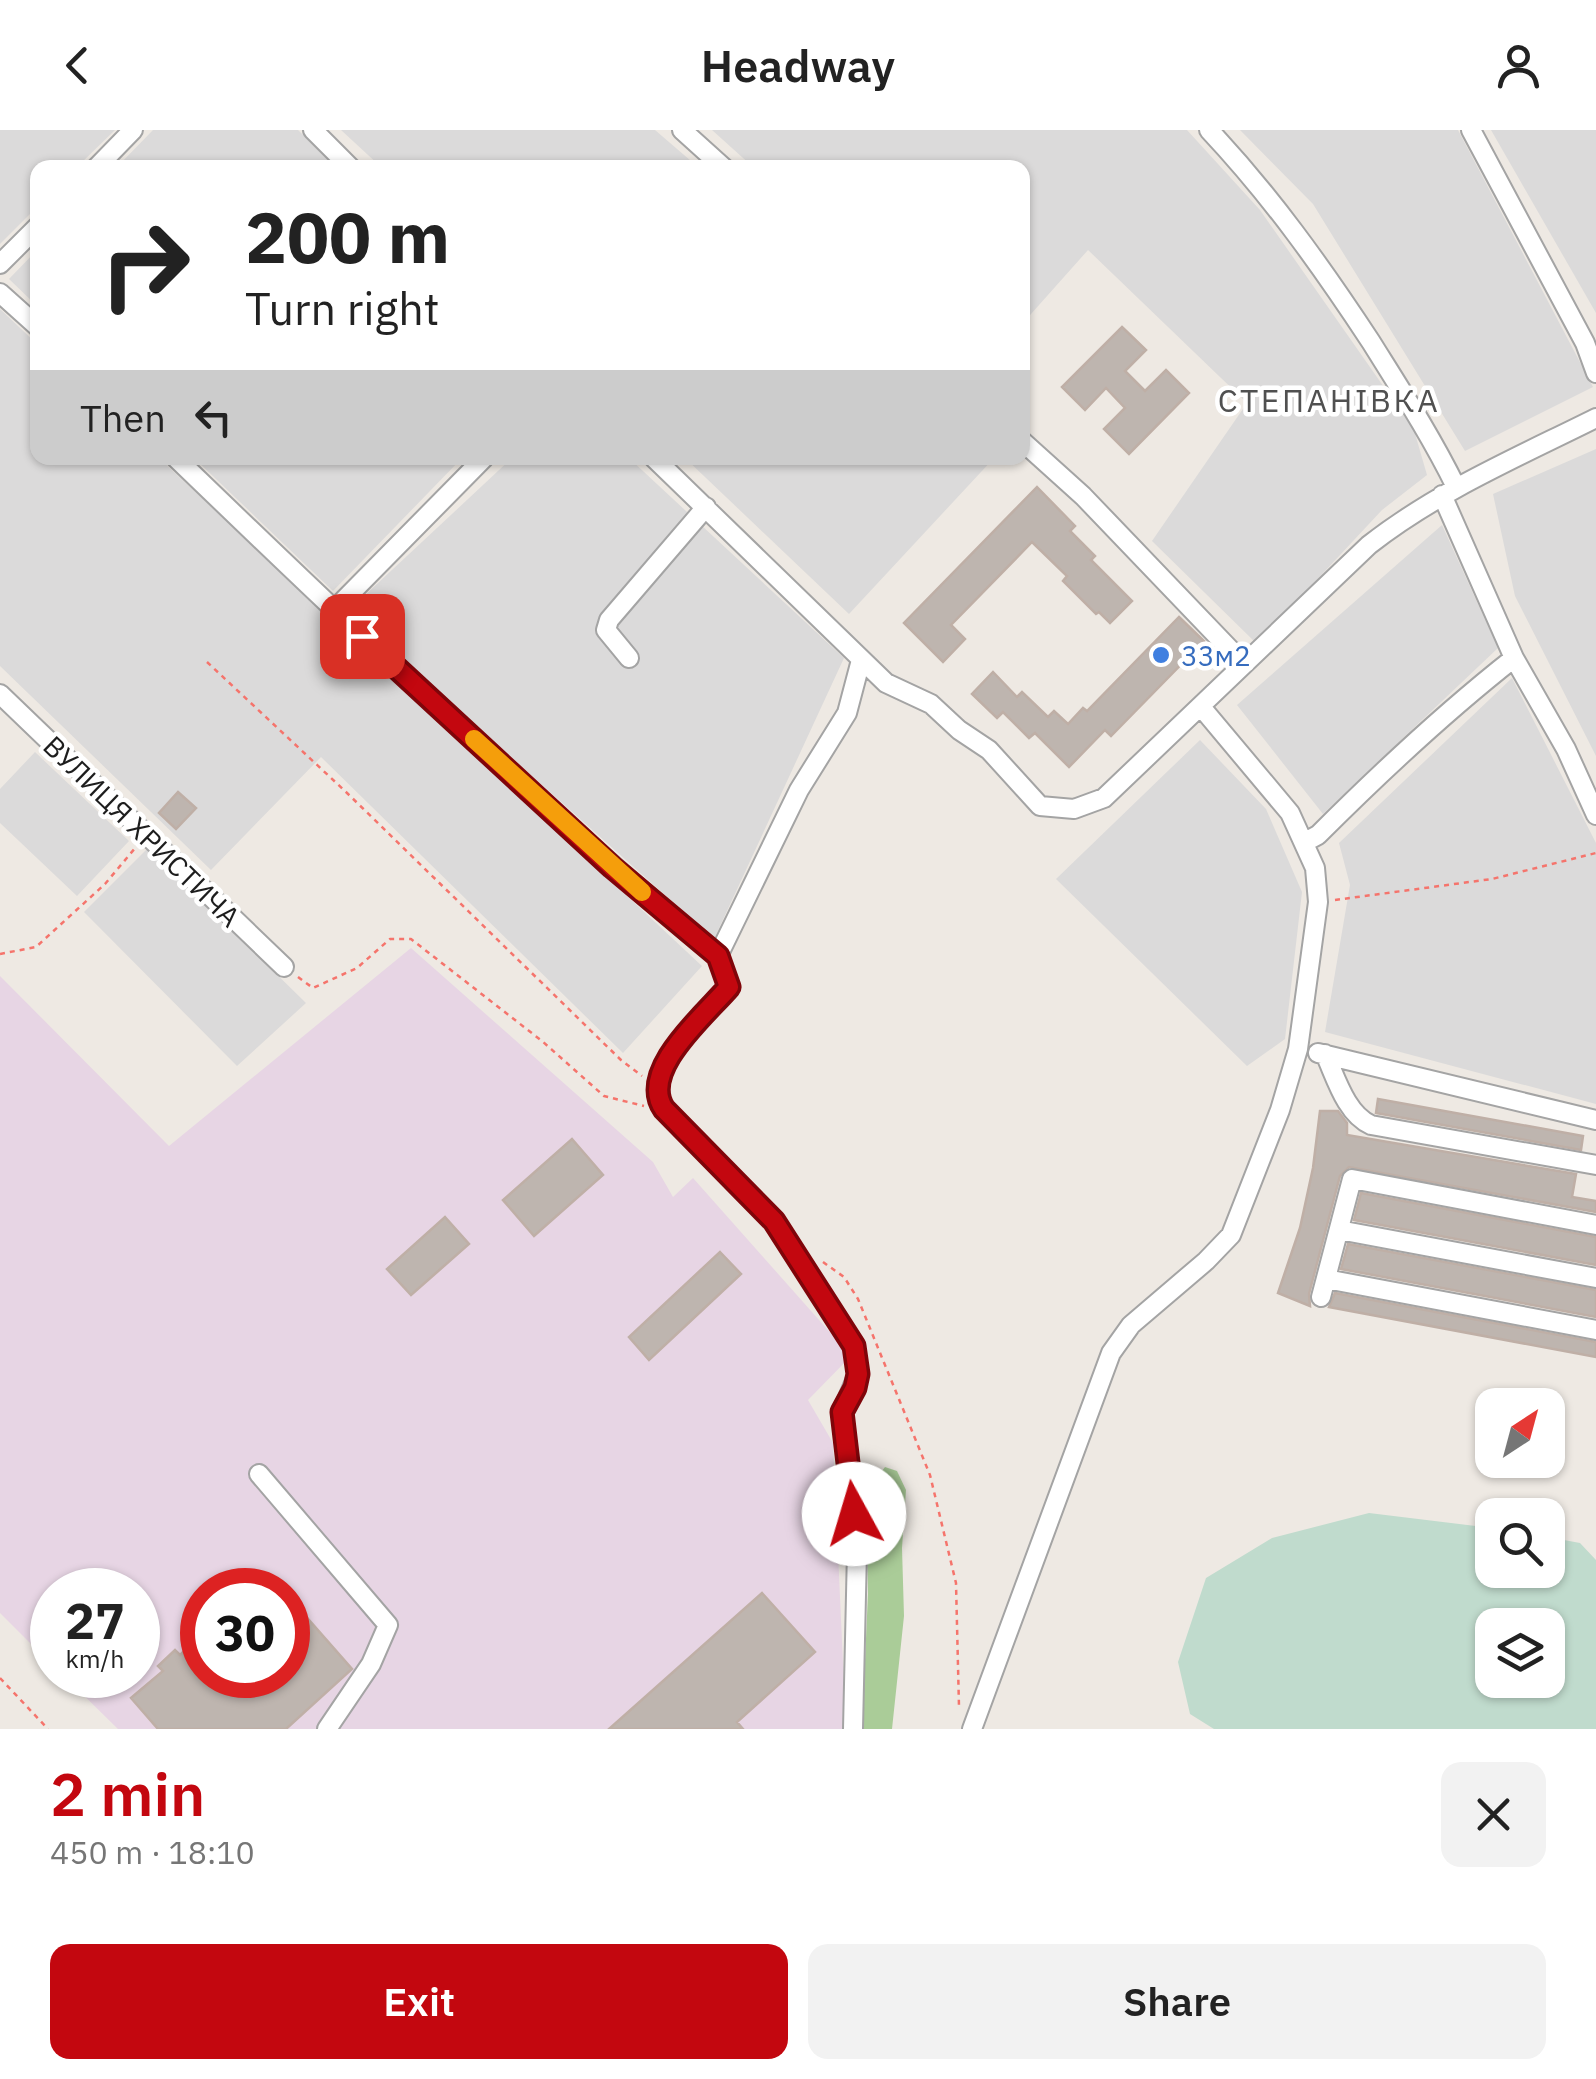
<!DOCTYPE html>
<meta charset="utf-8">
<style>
:root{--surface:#fff;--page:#f2f2f2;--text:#222;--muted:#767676;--accent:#c3070f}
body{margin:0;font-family:"IBM Plex Sans",sans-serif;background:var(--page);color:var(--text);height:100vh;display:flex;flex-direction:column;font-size:38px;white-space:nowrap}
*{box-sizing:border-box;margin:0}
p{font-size:32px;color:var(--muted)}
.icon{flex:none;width:55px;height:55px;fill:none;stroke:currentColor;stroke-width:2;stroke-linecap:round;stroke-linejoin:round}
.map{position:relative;height:1599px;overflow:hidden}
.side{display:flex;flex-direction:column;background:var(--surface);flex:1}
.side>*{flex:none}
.top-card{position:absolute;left:30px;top:30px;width:1000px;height:305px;border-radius:20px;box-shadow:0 2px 8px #0004;background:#fff;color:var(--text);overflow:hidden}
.needle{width:65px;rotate:36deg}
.fabs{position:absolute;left:1475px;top:1258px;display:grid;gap:20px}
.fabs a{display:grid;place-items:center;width:90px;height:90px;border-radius:20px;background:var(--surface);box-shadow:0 2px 8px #0004;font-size:50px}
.speed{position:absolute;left:30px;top:1438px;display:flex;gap:20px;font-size:50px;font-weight:700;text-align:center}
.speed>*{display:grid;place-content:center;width:130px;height:130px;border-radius:50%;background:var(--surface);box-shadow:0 2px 8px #0004;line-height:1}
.speed small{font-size:25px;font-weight:400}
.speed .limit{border:15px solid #d22;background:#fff;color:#111}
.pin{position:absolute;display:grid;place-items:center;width:85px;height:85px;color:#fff;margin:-42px;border-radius:20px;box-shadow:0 5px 15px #0006}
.me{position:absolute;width:110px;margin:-55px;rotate:354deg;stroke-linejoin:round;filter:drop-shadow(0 0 8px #0008)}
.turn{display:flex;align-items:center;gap:35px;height:210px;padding:0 50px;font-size:45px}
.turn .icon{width:130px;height:130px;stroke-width:2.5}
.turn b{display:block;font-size:70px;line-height:85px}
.then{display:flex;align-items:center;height:95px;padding:0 50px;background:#0003;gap:20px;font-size:38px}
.round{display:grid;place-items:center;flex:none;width:105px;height:105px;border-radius:20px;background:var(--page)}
.overview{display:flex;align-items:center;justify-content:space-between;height:170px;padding:0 50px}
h1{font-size:60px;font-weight:600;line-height:75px;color:var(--accent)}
.cta{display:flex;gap:20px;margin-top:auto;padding:20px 50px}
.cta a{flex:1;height:115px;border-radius:20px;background:var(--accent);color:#fff;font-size:40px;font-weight:600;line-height:115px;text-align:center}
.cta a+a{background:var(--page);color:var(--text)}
header{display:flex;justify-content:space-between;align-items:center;height:130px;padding:0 50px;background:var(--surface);font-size:45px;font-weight:600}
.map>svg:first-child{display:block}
.residential{fill:#dbdada}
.industrial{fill:#e7d5e4;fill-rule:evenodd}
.forest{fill:#aacc98}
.wetland{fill:#c0dbcd;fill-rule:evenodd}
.building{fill:#beb5af;stroke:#bfafa6;stroke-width:2.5}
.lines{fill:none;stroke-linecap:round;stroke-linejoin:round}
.minor-casing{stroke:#a4a4a4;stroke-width:22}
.path{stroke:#f5746c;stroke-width:2.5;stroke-dasharray:5 5;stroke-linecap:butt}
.minor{stroke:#fff;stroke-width:18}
.route-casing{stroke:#7f050a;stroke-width:25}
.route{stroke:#c3070f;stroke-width:18}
.slow{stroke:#f59e0b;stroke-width:18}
.shop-dot{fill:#3f7fe0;stroke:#fff;stroke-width:4}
.labels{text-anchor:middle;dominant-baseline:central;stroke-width:9;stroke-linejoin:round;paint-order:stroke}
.shop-label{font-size:28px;fill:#366cbe;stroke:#fff;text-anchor:start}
.street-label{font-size:28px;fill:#1d1d1d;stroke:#fff}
.quarter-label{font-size:32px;letter-spacing:2.5px;fill:#505050;stroke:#fff}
</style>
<header><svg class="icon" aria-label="back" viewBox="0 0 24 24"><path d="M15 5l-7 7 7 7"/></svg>Headway<svg class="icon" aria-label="person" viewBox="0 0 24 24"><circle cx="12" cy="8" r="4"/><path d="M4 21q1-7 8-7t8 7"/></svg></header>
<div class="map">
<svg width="1596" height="1599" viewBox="0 0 1596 1599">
<rect width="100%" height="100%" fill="#eee9e3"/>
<path class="residential" d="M0,0H115L77,37L38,38L37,77L0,114Z
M153,0H298L336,37H117Z
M341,0H655L698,37H381Z
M712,0H1187L1260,80L1414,300L1427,345L1382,380L1257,514L1152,411L1247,273L1088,120L1023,193L1022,38L753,37Z
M1240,0H1458L1593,257L1465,321L1313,74Z
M1491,0H1596V183Z
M37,120V176L9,149Z
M0,179L37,214L38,328H159L702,836L623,923L321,627L211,740L0,536Z
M1596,319V626L1515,466L1493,364Z
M194,328H462L333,461Z
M512,328H629L844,528L714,809L348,481Z
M685,328H994L849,484Z
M1442,395L1498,518L1323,684L1237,575Z
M1512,548L1596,713V974L1325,902L1350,755L1339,713Z
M1200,610L1266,679L1302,762L1285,909L1247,936L1056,749Z
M35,622L129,711L77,766L0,693V659Z
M148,718L306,873L237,936L84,782Z"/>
<path class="industrial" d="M411,818L653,1032L673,1067L693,1048L851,1226L808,1270L833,1313L846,1599H118L63,1545H138V1460H52V1535L0,1483V846L169,1016ZM202,1460H288V1545H202Z"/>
<path class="forest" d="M885,1337L897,1341L906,1360L902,1418L904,1486L892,1599H862L868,1463L866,1362Z"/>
<path class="wetland" d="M1369,1383L1492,1398V1440H1548V1407L1580,1413L1596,1430V1599H1214L1190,1584L1178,1532L1206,1448L1272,1408ZM1492,1495H1548V1550H1492Z"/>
<path class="building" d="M1122,197L1146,220L1125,241L1145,261L1166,240L1189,263L1129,324L1104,299L1125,278L1106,258L1085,280L1062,257Z
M1037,357L1075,396L1070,401L1095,426L1091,430L1132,471L1110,493L1099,482L1096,484L1063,451L1067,446L1032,412L951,495L965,509L943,532L904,493Z
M1179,487L1204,511L1111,606L1105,600L1069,637L1035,603L1029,608L1003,582L997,588L972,564L993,542L1017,567L1022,562L1048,587L1054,581L1068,594L1083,578L1087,581Z
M178,662L196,678L176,699L159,683Z
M1378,969L1583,1006L1581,1020L1376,983Z
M1320,981H1338L1347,993V1005L1576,1044L1572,1067L1596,1071V1082L1349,1037L1340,1046L1309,1164L1310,1176L1278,1163L1300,1098L1313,1038Z
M572,1009L603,1045L534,1106L503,1070Z
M1361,1063L1596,1107V1135L1354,1090Z
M445,1087L469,1114L411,1165L387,1139Z
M1348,1114L1596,1160V1187L1341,1139Z
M720,1122L741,1144L649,1230L629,1207Z
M1335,1163L1596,1212V1227L1329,1177Z
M762,1463L815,1522L737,1592L743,1599H609Z
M288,1466L352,1539L286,1599H158L131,1568L163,1541L158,1536L175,1520L180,1525L202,1504V1545H288Z"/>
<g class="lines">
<g class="minor-casing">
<path id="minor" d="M313,0L351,38
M682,0L724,38
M1209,0C1271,66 1321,136 1371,212C1401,260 1431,306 1456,357
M1471,0L1585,213L1596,243
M96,38L133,0
M0,134L38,96
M0,163L38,197
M1022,311L1083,366L1244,534
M176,328C352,498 530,667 718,826
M654,328L886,553L931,574L959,600L989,620L1040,676L1074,679L1104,668L1369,415C1438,361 1518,327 1596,288
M1442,365L1514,528L1566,619L1596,685
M334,480L484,328
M629,528L606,500L609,490L706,377
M0,564L284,837
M1305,712L1318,705C1381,642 1444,583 1514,528
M1318,923L1596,990
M1325,924C1336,948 1346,984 1371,995L1596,1035
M1339,1100L1596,1148
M1326,1149L1596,1200
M1321,1167L1352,1049L1596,1095
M259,1344L388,1495L371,1534L327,1599
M853,1599L857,1420L842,1282L858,1244L854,1216L775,1091L664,979C637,942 705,885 729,857L718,826L799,660L847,583L861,530
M972,1599L1111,1223L1131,1195L1206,1131L1231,1105L1280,980L1298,919L1318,772L1315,738L1290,683L1202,578"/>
</g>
<path class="path" d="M207,532L346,662L621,930L642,946
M1335,770L1492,749L1596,723
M0,824L36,817L105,754L136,717
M298,847L313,858L357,838L390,809H411L542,911L604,966L644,976
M823,1132L844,1147L858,1169L930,1345L956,1453L959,1577
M0,1548L48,1599"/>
<use href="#minor" class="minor"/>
</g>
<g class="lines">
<g class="route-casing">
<path id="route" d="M362,506L612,737L718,826L729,857C705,885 638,941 664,979L774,1091L854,1216L858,1244L855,1258L842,1282L854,1384"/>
</g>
<use href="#route" class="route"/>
<path class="slow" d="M474,609L642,762"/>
</g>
<circle class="shop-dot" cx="1161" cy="525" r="10"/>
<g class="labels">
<g class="shop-label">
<text x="1181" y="525">33м2</text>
</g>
<g class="street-label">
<text transform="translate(142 701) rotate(44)">ВУЛИЦЯ ХРИСТИЧА</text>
</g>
<g class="quarter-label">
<text x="1329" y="270">СТЕПАНІВКА</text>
</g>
</g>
</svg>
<div class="fabs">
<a><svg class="needle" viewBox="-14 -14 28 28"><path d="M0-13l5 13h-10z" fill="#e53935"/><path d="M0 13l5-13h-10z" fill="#767676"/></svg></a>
<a><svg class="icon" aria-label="search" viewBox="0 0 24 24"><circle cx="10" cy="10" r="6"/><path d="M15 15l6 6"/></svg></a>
<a><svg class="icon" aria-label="layers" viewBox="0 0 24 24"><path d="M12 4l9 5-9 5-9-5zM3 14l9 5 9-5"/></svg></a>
</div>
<div class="speed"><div>27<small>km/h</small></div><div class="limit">30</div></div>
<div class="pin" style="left:362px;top:506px;background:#d93025"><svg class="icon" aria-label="arrive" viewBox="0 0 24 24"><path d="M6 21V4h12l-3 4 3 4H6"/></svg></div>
<svg class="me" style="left:854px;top:1384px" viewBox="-20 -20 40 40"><circle r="19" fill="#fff"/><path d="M0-13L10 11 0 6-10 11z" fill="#c3070f"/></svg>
<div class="top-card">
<div class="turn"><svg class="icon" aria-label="right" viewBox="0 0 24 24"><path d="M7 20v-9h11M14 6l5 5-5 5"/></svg><div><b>200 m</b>Turn right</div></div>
<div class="then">Then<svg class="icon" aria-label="left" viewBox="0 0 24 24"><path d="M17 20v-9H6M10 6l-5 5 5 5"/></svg></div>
</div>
</div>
<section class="side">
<div class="overview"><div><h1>2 min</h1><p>450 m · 18:10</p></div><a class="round"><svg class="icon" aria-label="close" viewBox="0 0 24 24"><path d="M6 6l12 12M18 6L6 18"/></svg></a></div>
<div class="cta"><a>Exit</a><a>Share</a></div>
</section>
